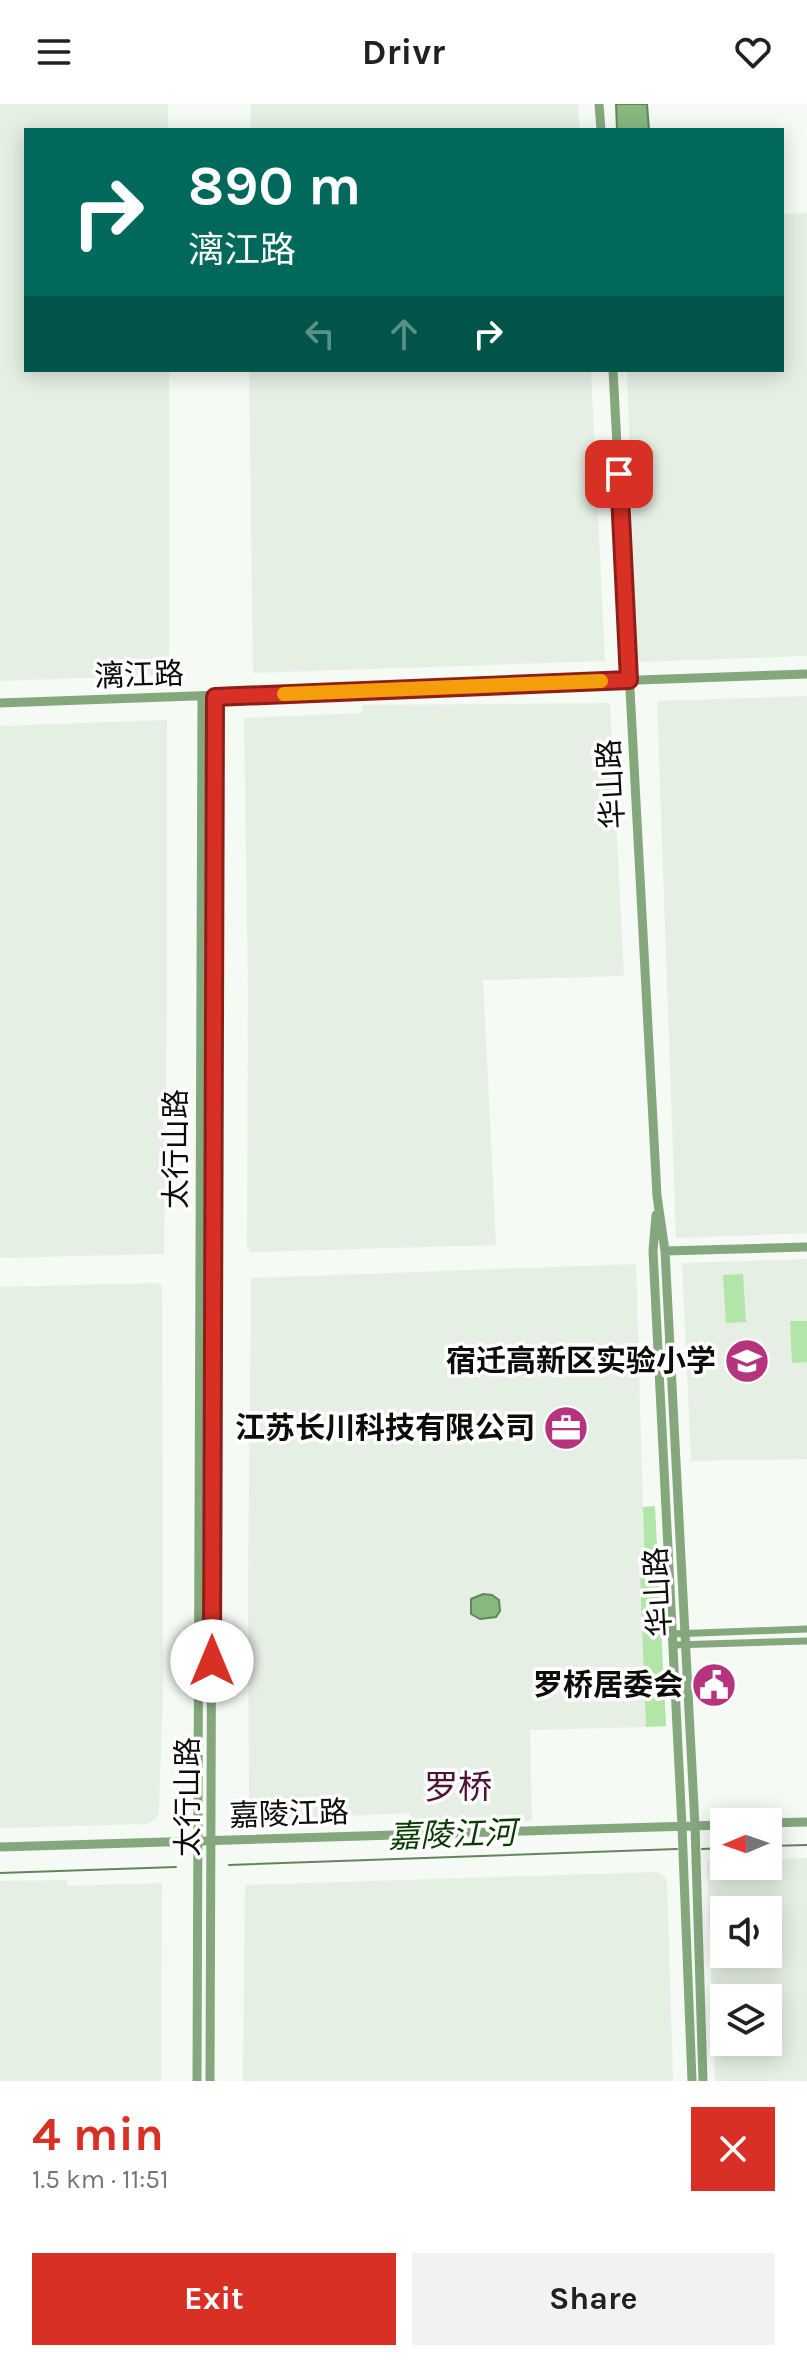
<!DOCTYPE html>
<meta charset="utf-8">
<style>
:root{--surface:#fff;--page:#f2f2f2;--text:#202124;--muted:#757577;--accent:#d93025}
body{margin:0;font-family:Karla,"Noto Sans SC",sans-serif;background:var(--page);color:var(--text);height:100vh;display:flex;flex-direction:column;font-size:30px;white-space:nowrap}
*{box-sizing:border-box;margin:0}
p{font-size:26px;color:var(--muted)}
.icon{flex:none;width:44px;height:44px;fill:none;stroke:currentColor;stroke-width:2;stroke-linecap:round;stroke-linejoin:round}
.map{position:relative;height:1977px;overflow:hidden}
.details{display:flex;flex-direction:column;background:var(--surface);flex:1}
.details>*{flex:none}
.top-card{position:absolute;left:24px;top:24px;width:760px;height:244px;border-radius:0px;box-shadow:0 4px 20px #0003;background:#00695c;color:#fff;overflow:hidden}
.needle{width:52px;rotate:268deg}
.tools{position:absolute;left:710px;top:1704px;display:grid;gap:16px}
.tools a{display:grid;place-items:center;width:72px;height:72px;border-radius:0px;background:var(--surface);box-shadow:0 4px 20px #0003;font-size:40px}
.pin{position:absolute;display:grid;place-items:center;width:68px;height:68px;color:#fff;margin:-34px;border-radius:16px;box-shadow:0 4px 12px #0006}
.me{position:absolute;width:88px;margin:-44px;rotate:0deg;stroke-linejoin:round;filter:drop-shadow(0 0 6px #0008)}
.turn{display:flex;align-items:center;gap:28px;height:168px;padding:0 32px;font-size:36px}
.turn .icon{width:104px;height:104px;stroke-width:2.5}
.turn b{display:block;font-size:56px;line-height:68px}
.lanes{display:flex;align-items:center;height:76px;padding:0 32px;background:#0003;justify-content:center;gap:40px;direction:ltr}
.lanes .off{opacity:.35}
.round{display:grid;place-items:center;flex:none;width:84px;height:84px;border-radius:0px;background:var(--page)}
.head{display:flex;align-items:center;justify-content:space-between;height:136px;padding:0 32px}
h1{font-size:48px;font-weight:700;line-height:60px;color:var(--accent)}
.cta{display:flex;gap:16px;margin-top:auto;padding:16px 32px}
.cta a{flex:1;height:92px;border-radius:0px;background:var(--accent);color:#fff;font-size:32px;font-weight:700;line-height:92px;text-align:center}
.cta a+a{background:var(--page);color:var(--text)}
header{display:flex;justify-content:space-between;align-items:center;height:104px;padding:0 32px;background:var(--surface);font-size:36px;font-weight:700}
.map>svg:first-child{display:block}
.built{fill:#e5efe3;fill-rule:evenodd}
.green{fill:#b2e5a8}
.water{fill:#87b87d;stroke:#62855b;stroke-width:2}
.lines{fill:none;stroke-linecap:round;stroke-linejoin:round}
.stream{stroke:#62855b;stroke-width:2}
.minor{stroke:#84a77d;stroke-width:7}
.tertiary{stroke:#84a77d;stroke-width:9}
.route-casing{stroke:#8d1f18;stroke-width:20}
.route{stroke:#d93025;stroke-width:14}
.slow{stroke:#f59e0b;stroke-width:14}
.labels{text-anchor:middle;dominant-baseline:central;stroke-width:7;stroke-linejoin:round;paint-order:stroke}
.street-label{font-size:30px;fill:#0d0e0c;stroke:#fff}
.poi-label{font-size:30px;font-weight:bold;fill:#0d0e0c;stroke:#fff;text-anchor:end}
.water-label{font-size:32px;font-style:italic;fill:#073b00;stroke:#fff}
.quarter-label{font-size:34px;fill:#501235;stroke:#fff}
</style>
<header><svg class="icon" aria-label="menu" viewBox="0 0 24 24"><path d="M4 6h16M4 12h16M4 18h16"/></svg>Drivr<svg class="icon" aria-label="heart" viewBox="0 0 24 24"><path d="M12 20l-8-8c-3-5 5-10 8-4 3-6 11-1 8 4z"/></svg></header>
<div class="map">
<svg width="807" height="1977" viewBox="0 0 807 1977">
<rect width="100%" height="100%" fill="#f5faf4"/>
<path class="built" d="M0,0H168V26H26V266H169V571L0,577Z
M251,0H578L580,26H250Z
M807,109V552L637,558L627,266H782V110Z
M249,266H591L605,557L253,569Z
M807,592V1129L676,1134L657,597Z
M610,599L624,872L483,876L496,1141L251,1148L247,1142L248,886L244,614L362,609V601Z
M167,616V889L164,1150L0,1154V622Z
M807,1155V1355L691,1357L682,1159Z
M636,1160L645,1473L640,1474L646,1623L530,1626L532,1717L411,1720L410,1709L278,1715L263,1712L253,1702L249,1693L248,1482L251,1174Z
M157,1179L162,1183L163,1586L159,1709L155,1716L146,1720L0,1724V1183Z
M807,1754V1977H715L707,1758L724,1757V1762H768V1756ZM724,1806H768V1850H724ZM724,1894H768V1938H724Z
M655,1768L662,1770L667,1776L673,1977H243L245,1781Z
M67,1776L68,1782L162,1779L161,1977H0V1777Z"/>
<path class="green" d="M743,1170L746,1218L726,1219L723,1171Z
M790,1217H807V1258L792,1259Z
M655,1402L666,1622L646,1623L640,1473L645,1472L643,1403Z"/>
<path class="water" d="M616,0H647L649,26H617Z
M483,1490L492,1491L499,1496L500,1507L496,1513L480,1515L471,1510V1495Z"/>
<g class="lines">
<path class="stream" d="M768,1742L807,1741
M702,1745L724,1744
M229,1761L677,1745
M0,1769L176,1763"/>
<path class="minor" d="M672,1530L807,1525
M673,1541L807,1537"/>
<path class="tertiary" d="M599,0L601,26
M613,266L657,1092L665,1147L695,1722L703,1977
M0,599L807,570
M656,1111L653,1147L682,1722L692,1977
M665,1147L807,1143
M768,1719L807,1718
M0,1743L724,1721
M197,1977L202,593
M210,1977L215,593"/>
</g>
<g class="lines">
<g class="route-casing">
<path id="route" d="M212,1557L215,593L629,576L619,370"/>
</g>
<use href="#route" class="route"/>
<path class="slow" d="M284,590L601,577"/>
</g>
<defs>
<g id="school-disc" transform="scale(2.3)"><circle r="9.5" fill="#b6347d" stroke="#fff"/><path d="M0-5L7-2L0 1L-7-2ZM-4 1L0 2.5L4 1V4Q0 6-4 4Z" fill="#fff"/></g>
<g id="office-disc" transform="scale(2.3)"><circle r="9.5" fill="#b6347d" stroke="#fff"/><path d="M-6-3h4V-5.5h4V-3h4V5H-6ZM-1-4.5V-3h2v-1.5ZM-6 0V1H6V0Z" fill="#fff"/></g>
<g id="civic-disc" transform="scale(2.3)"><circle r="9.5" fill="#b6347d" stroke="#fff"/><path d="M-.6-6.5H3V-4.5H.6V-3L4-1V1h2V6H-6V1h2V-1L-.6-3ZM-1.2 2.5V6h2.4V2.5Z" fill="#fff"/></g>
</defs>
<g fill-rule="evenodd">
<use href="#school-disc" x="747" y="1257"/>
<use href="#office-disc" x="566" y="1324"/>
<use href="#civic-disc" x="714" y="1581"/>
</g>
<g class="labels">
<g class="street-label">
<text transform="translate(139 571) rotate(-2)">漓江路</text>
<text transform="translate(611 680) rotate(-93)">华山路</text>
<text transform="translate(176 1045) rotate(-90)">太行山路</text>
<text transform="translate(658 1488) rotate(-93)">华山路</text>
<text transform="translate(188 1693) rotate(-90)">太行山路</text>
<text transform="translate(289 1710) rotate(-2)">嘉陵江路</text>
</g>
<g class="poi-label">
<text x="716" y="1257">宿迁高新区实验小学</text>
<text x="535" y="1324">江苏长川科技有限公司</text>
<text x="683" y="1581">罗桥居委会</text>
</g>
<g class="water-label">
<text transform="translate(452 1731) rotate(-2)">嘉陵江河</text>
</g>
<g class="quarter-label">
<text x="458" y="1684">罗桥</text>
</g>
</g>
</svg>
<div class="tools">
<a><svg class="needle" viewBox="-14 -14 28 28"><path d="M0-13l5 13h-10z" fill="#e53935"/><path d="M0 13l5-13h-10z" fill="#757577"/></svg></a>
<a><svg class="icon" aria-label="sound" viewBox="0 0 24 24"><path d="M4 9h4l5-4v14l-5-4H4zM17 9q2 3 0 6"/></svg></a>
<a><svg class="icon" aria-label="layers" viewBox="0 0 24 24"><path d="M12 4l9 5-9 5-9-5zM3 14l9 5 9-5"/></svg></a>
</div>
<div class="pin" style="left:619px;top:370px;background:#d93025"><svg class="icon" aria-label="arrive" viewBox="0 0 24 24"><path d="M6 21V4h12l-3 4 3 4H6"/></svg></div>
<svg class="me" style="left:212px;top:1557px" viewBox="-20 -20 40 40"><circle r="19" fill="#fff"/><path d="M0-13L10 11 0 6-10 11z" fill="#d93025"/></svg>
<div class="top-card">
<div class="turn"><svg class="icon" aria-label="right" viewBox="0 0 24 24"><path d="M7 20v-9h11M14 6l5 5-5 5"/></svg><div><b>890 m</b>漓江路</div></div>
<div class="lanes"><svg class="icon off" aria-label="left" viewBox="0 0 24 24"><path d="M17 20v-9H6M10 6l-5 5 5 5"/></svg><svg class="icon off" aria-label="ahead" viewBox="0 0 24 24"><path d="M12 20V5M6 11l6-6 6 6"/></svg><svg class="icon" aria-label="right" viewBox="0 0 24 24"><path d="M7 20v-9h11M14 6l5 5-5 5"/></svg></div>
</div>
</div>
<section class="details">
<div class="head"><div><h1>4 min</h1><p>1.5 km · 11:51</p></div><a class="round" style="background:#d93025;color:#fff"><svg class="icon" aria-label="close" viewBox="0 0 24 24"><path d="M6 6l12 12M18 6L6 18"/></svg></a></div>
<div class="cta"><a>Exit</a><a>Share</a></div>
</section>
